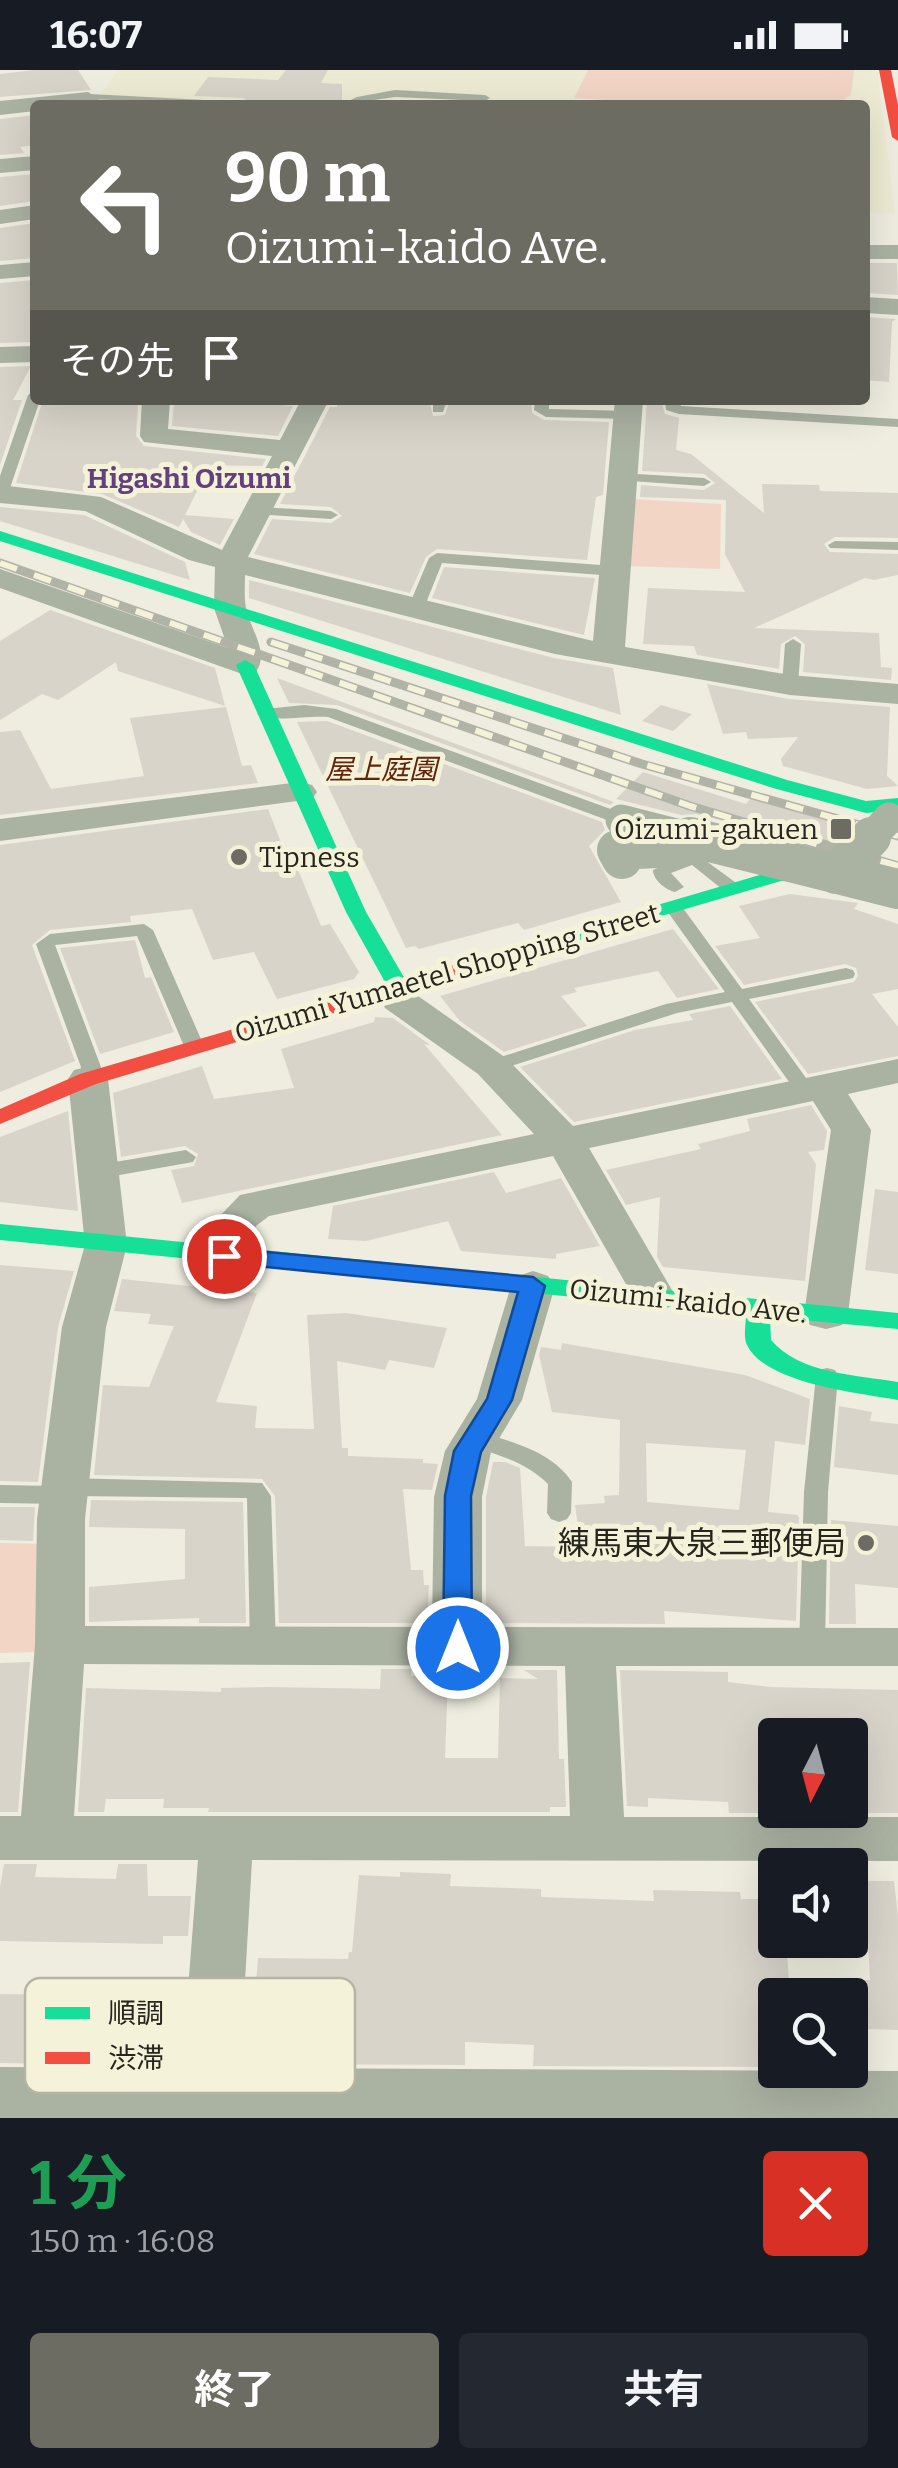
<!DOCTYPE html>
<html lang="ja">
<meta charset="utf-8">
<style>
:root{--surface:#171b24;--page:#242831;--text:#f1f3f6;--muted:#9ea1a6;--accent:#6d6c62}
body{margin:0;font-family:Bitter,"Noto Sans JP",serif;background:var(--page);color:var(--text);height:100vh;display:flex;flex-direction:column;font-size:38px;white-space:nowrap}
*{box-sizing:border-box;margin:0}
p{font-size:32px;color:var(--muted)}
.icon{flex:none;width:55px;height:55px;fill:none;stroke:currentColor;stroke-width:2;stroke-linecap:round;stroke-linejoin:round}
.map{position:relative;height:2048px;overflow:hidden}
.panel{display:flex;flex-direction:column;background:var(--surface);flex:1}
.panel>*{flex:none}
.guide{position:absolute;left:30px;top:30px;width:840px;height:305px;border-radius:10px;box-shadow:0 10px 40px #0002;background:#6d6c62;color:#fff;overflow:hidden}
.needle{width:65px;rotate:186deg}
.controls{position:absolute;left:758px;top:1648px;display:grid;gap:20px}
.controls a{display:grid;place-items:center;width:110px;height:110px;border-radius:10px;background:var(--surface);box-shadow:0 10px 40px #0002;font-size:50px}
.pin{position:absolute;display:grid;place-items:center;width:85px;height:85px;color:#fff;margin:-42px;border:5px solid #fff;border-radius:50%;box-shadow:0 2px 10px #0007}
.me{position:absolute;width:110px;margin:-55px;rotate:0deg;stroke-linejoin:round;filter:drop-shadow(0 0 8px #0008)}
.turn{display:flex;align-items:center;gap:35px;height:210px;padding:0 30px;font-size:45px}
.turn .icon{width:130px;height:130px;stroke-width:2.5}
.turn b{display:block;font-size:70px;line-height:85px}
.then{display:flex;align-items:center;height:95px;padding:0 30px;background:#0003;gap:20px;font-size:38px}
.round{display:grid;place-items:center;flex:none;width:105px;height:105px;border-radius:10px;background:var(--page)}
.headline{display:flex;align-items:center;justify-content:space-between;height:170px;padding:0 30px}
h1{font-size:60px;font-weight:700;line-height:75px;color:#1e9e55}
.cta{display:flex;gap:20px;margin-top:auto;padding:20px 30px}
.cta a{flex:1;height:115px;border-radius:10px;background:var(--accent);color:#fff;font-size:40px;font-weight:700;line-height:115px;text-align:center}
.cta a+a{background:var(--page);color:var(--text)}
.status{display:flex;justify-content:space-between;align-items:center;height:70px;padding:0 50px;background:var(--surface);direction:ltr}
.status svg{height:28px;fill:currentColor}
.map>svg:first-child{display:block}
.built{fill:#edebd3}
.green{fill:#f2d5c4}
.building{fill:#d8d4ca;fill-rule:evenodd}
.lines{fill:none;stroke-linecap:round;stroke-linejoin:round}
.lane{fill:#aab2a2;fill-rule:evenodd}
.street{fill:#aab2a2;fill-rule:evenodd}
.fast{fill:#16e098;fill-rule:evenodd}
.jam{fill:#f24e42;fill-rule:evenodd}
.rail-far1-casing{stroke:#b2b3a7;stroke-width:9}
.rail-casing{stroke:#b2b3a7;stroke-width:11}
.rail-far1{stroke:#f4f2d9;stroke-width:6;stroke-dasharray:18;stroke-linecap:butt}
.rail{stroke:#f4f2d9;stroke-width:8;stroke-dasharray:22;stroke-linecap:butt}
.street-bridge-far1{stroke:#aab2a2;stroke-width:31}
.street-bridge{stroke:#aab2a2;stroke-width:40}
.route{fill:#1a73e8;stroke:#114b97;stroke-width:2.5}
.poi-dot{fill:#6d6c62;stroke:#f4f2d9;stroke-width:4}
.labels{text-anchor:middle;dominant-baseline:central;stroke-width:10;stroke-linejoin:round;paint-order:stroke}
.far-quarter-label{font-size:28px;font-weight:bold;fill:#63417c;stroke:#f4f2d9}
.park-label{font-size:28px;font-style:italic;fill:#62240a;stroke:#f4f2d9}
.poi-label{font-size:28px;fill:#27261e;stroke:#f4f2d9;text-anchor:end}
.street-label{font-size:28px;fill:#27261e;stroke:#f4f2d9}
.near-poi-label{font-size:32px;fill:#27261e;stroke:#f4f2d9;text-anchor:end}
.key{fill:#f4f2d9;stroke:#b6b5a1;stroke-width:2.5}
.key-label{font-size:28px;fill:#27261e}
</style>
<div class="status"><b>16:07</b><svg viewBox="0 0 49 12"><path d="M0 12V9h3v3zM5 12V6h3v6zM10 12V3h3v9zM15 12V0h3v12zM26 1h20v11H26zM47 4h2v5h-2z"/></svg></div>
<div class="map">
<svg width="898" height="2048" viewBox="0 0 898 2048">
<rect width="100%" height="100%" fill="#eeeddf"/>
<path class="built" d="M119,0H877L895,144L865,142V35H92Z"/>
<path class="green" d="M588,0H854L851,25L835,35H686L574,28Z
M632,429L721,434L720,499L626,496Z
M0,1473L48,1474L44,1582L0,1583Z"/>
<path class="building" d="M34,0H78L91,20L0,27V4Z
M286,0H328L321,13L342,14V30L336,35H255L243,28L194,26L208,7L278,10Z
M35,45V75L20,77L24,83L0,85V49Z
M35,104V131L0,136V107Z
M35,153V188L0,191V158Z
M865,193H897L898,225L865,223Z
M35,210V272L0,273V213Z
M865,247L896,249L892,252L889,312L865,310Z
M31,296L13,330H22L0,395V297Z
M43,330L138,333L136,366L144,376L266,389L262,396L210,395L185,445L234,449L220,475L191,462L183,449L179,457L102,424L16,413Z
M183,330H228L293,336L278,366L172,356L174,333H182Z
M338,330H429L433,346L445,345L450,330H531L532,343L544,350L609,352L603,425L596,427L587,490L437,479L426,487L410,523L254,484L272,449L331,453L342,446L331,437L280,434L330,337H337Z
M647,330H661L665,344L679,348L676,380L691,384L764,443L762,414L819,415L820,421L898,423V468L835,467L824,474L830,482L898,484V505L874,510L865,508L754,558L879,563L881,597L892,598L891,610L803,602L805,574L795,566L781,574L779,599L697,585L694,576L643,574L648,518L745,522L725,484L726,430L640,427L641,415L704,420L715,413L704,404L642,401Z
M0,437L84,445L185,492L190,510L0,451Z
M444,497L595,508L584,565L432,528Z
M249,510L554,588L613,598L621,645L249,528Z
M50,540L215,598L225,636L118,601L116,592L58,630L42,624L0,650V571Z
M277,608L614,732L610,735L337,635L289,633Z
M707,614L789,629L890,637L887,706L898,716L867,719L783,696L781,689L798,667L748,669L746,662L723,664Z
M661,635L692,644L673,661L642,651Z
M226,637L242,696L251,695L258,713L0,745V662L20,660L51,719L144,706L130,648Z
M327,651L602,752L605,760L589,776L621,832L524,860L518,853L419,879L415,876L406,878L297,652Z
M643,702L746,734L753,725L853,751L829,777L696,744L681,745L616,729Z
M268,739L284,780H290L321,856L330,854L359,902L354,909L277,929L254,882L213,890L192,839L130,846L131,852L50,860L32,875L75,991L0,1022V775Z
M790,824L858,833L854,839L898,854V919L872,924L898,957V986L808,1004L755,932L854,912L858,906L856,898L845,894L744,915L715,876L760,868L739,836Z
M673,859L719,919L677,928L658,901L574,918L577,922L561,926L587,956L504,982L460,951L440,926Z
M135,870L145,908L151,907L174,962L100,984L60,878Z
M730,936L782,1009L574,1052L520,997L635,960L693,950L689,944Z
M375,947L393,948L430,975L424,974L502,1065L182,1133L171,1100L194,1096L198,1084L185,1076L121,1087L113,1023L202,996L214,1029L294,1018L281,979L374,952Z
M811,1035L827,1061L824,1080L808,1082L816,1094L805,1211L663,1197L657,1187L660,1127L626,1135L606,1100L701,1079L698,1074L750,1061L747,1049Z
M68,1041L78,1141L0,1132V1067Z
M494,1102L506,1123L561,1108L600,1176L556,1184V1189L461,1181L448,1151L366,1171L328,1169L333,1136Z
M875,1119L898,1122V1204L865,1200Z
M0,1195L74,1201L58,1257L38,1412L0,1411Z
M122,1209L257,1223L216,1332L257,1336L255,1358L314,1359L307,1245L346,1243L447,1258L434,1298L389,1290L385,1300L337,1291L342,1378H348V1386L423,1389V1393L438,1394L432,1420L403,1419L411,1500H423L424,1515H429L427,1553H279L275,1426L262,1409L94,1405L103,1315L149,1317L174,1256L148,1254L151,1244L114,1241Z
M562,1273L745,1305L810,1329L805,1375L775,1371L768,1442L798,1445L799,1448L796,1551L664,1541L665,1554L486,1553V1427L493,1392H505L520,1398L525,1476L581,1477L575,1435L605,1433L604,1426L619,1425L620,1350L552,1342L539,1285L541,1277L561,1280ZM646,1373L746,1380L739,1440L647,1432Z
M839,1336L872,1342L870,1351L898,1354V1405L834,1397Z
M91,1430L243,1432L246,1553H199V1548L89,1552V1517L185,1509V1459L89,1457Z
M0,1437H35L33,1471L0,1470Z
M831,1450L898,1456V1518L855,1514L856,1554H829Z
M30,1592L18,1742H0V1593Z
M381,1599H411V1606L448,1607L445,1688H498L500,1608L538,1609L524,1600H557L559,1689H564L566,1737H550V1742H208L209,1738H163L164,1729H106L104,1742H78L86,1618L221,1622V1618L271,1617L380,1619Z
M620,1600L728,1602V1612L770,1617L898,1620V1743H861L857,1665L777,1662L775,1743H729L728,1732L648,1728V1737L627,1736Z
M4,1794H37L35,1807L116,1809L118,1794H147L148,1826H191L188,1866H163V1874L0,1871V1817Z
M400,1802L451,1804L450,1816L541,1819V1827L654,1831L653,1820L740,1822L741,1829H765L769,1870H786L790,1925H775V1997L533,1996L534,1975L465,1972V1995L244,1994L246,1962H252L258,1888L348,1889L349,1882H352L359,1805L400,1807Z
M865,1811H894L898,1846V1960L868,1959L862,1910H870Z
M0,1924L69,1925L59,1994L0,1993Z"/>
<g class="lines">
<path class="lane" d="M395,20L485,25L490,28L485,31L395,27L340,35L357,27Z
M90,24L243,32L248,35L86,29L85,27Z
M35,321V330H40L8,424L0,428V406L28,325Z
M433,330H447L443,342H433Z
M535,330H549V339L628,341L635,345L628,349L546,347L534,340Z
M665,330H679L681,336L898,349V357L679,344L666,340Z
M620,403L704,408L711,412L704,416L615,410V404Z
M259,437L331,441L338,445L331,449L254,444V438Z
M835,471L898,472V480L830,478L828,475Z
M437,483L615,496L623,501L615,506L442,493L424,538L416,543L411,541L408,538L429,488Z
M793,569L801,574L798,615L790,620L782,615L785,574Z
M304,635L336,639L638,749L641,753L638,757H626L328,647C309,645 270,653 257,644L265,639Z
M676,769L739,815L742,819L739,823H727L692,795L671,803L684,817L675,822C666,820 653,810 653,800L681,787L667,774Z
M674,833L680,834L742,919L846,898L853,900L855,904L853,908L749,929L814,1019L811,1023H797L732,932L677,943L499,1000H485L482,996L485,992L666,934L725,922L665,838Z
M144,854L153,860L204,976L194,982L184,976L137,866L55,875L101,997L95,1013H81L78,1009L81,997L36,874L50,864Z
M186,1080L196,1087L193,1092L97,1109L87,1102L97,1095Z
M827,1298L835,1300L838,1306L828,1422L825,1577L821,1584L812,1587L803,1584L799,1577L804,1422L816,1306L819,1300Z
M475,1361C509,1371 551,1380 572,1412L571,1443L567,1449L559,1452L551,1449L547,1443L548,1414C526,1392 496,1384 467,1375L463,1369L467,1363Z
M65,1408L262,1413L271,1426L276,1577L272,1584L263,1587L254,1584L250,1577L247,1428L74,1426L71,1431L63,1434L0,1433V1415L54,1416L57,1411Z"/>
<path class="street" d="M88,22L99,29L96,34L35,35V41L0,45V31Z
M35,86V100L0,103V89Z
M35,135V149L0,154V140Z
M865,175H898V189H865Z
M35,192V206L0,209V195Z
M865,227L898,229V245L865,243Z
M35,276V292L0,293V277Z
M142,330H170L168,359L280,370L301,330H329L248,487L593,571L615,330H643L625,577L790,605L898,614V634L790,625L555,584L245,505C245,515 244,528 246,538C250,559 270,582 256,602L245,605L0,518V499L228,578L214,538L215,497L189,490L85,441L0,433V415L101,427L222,480L272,386L144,372L140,366Z
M300,712L312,715L317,722L312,729L0,771V749Z
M398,905L411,908L418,926L506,988L573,1056L898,989V1013L848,1024L871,1060L848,1244L842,1255L826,1259L810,1255L804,1244L831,1060L813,1031L589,1078L676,1227L669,1237L654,1242L639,1237L553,1086L269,1146L256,1156L239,1196L224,1200L209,1196L203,1186L216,1150L240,1125L534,1064L478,1004L385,938C378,927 377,919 385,908Z
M88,997L102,1000L108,1009L127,1175L106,1257L85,1449V1556L432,1557L434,1427L445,1381L477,1329L511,1216L518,1206L533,1201L548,1206L555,1216L522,1330L491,1382L482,1427V1557L898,1558V1596H616L624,1747H898V1791L252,1790L240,1998L898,2001V2048H0V1997L182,1998L198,1790H0V1746H21L35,1575L37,1449L62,1257L85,1175L68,1009L74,1000ZM84,1594L565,1596L570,1746H74Z"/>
<path class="fast" d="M0,461L787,710L866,731L898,728V740L866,743L773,718L0,471Z
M245,590L254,595L366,842L409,916L406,921H390L346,842L236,595Z
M780,799L808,800L850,812L853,816L843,822L807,812L781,811L552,878H538L535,874L538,870Z
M0,1154L898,1243V1259L770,1247L771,1270C800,1304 857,1305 898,1312V1330C859,1323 766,1314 747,1275C743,1267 746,1254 746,1244L0,1170Z"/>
<path class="jam" d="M879,0H891L898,35V71L892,67Z
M545,868L552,870L555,874L552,878L96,1014L0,1054V1039L80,1004Z"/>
<g class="rail-far1-casing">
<path id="rail-far1" d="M0,493L690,736L805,770
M271,572L642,694L898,766"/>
</g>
<g class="rail-casing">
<path id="rail" d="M796,767L898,797"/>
</g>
<use href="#rail-far1" class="rail-far1"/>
<use href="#rail" class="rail"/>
<path class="street-bridge-far1" d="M621,750L700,770
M869,770L889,748"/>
<path class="street-bridge" d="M690,767L898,819
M622,789L617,780L676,777
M836,804L871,767"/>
</g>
<path class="route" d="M224,1178L533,1207L545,1216L512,1330L481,1382L471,1426L472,1578L468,1586L458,1589L447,1586L443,1578L445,1426L454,1381L487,1329L518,1222L215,1192L212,1186L215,1181Z"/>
<g class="poi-dot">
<rect x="829" y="747" width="24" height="24" rx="5"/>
<circle cx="239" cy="787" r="10"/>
<circle cx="866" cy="1473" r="10"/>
</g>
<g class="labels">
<g class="far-quarter-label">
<text x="189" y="408">Higashi Oizumi</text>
</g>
<g class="park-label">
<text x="381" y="699">屋上庭園</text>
</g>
<g class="poi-label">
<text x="818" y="759">Oizumi-gakuen</text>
<text x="259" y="787" text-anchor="start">Tipness</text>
</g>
<g class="street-label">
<text transform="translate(447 903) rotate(-16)">Oizumi Yumaetel Shopping Street</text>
<text transform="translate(688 1231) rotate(6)">Oizumi-kaido Ave.</text>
</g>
<g class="near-poi-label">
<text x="846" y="1473">練馬東大泉三郵便局</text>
</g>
</g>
<rect x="25" y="1908" width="330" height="115" rx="15" class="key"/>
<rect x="45" y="1937" width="45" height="12" fill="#16e098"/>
<rect x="45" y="1982" width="45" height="12" fill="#f24e42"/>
<g class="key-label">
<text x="108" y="1953">順調</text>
<text x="108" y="1998">渋滞</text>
</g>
</svg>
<div class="controls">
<a><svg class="needle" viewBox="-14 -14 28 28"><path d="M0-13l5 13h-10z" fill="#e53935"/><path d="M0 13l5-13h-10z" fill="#9ea1a6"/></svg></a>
<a><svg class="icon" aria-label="sound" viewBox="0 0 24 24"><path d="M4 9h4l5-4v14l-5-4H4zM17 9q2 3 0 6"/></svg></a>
<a><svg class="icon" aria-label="search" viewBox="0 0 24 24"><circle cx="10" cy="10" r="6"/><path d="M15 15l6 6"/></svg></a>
</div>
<div class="pin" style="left:224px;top:1186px;background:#d93025"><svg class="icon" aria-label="arrive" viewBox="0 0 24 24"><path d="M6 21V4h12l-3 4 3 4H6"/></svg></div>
<svg class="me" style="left:458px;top:1578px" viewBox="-20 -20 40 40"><circle r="17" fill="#1a73e8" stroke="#fff" stroke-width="3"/><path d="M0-11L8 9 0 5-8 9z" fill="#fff"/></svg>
<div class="guide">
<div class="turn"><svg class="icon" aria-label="left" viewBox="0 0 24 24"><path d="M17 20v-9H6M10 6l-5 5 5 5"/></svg><div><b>90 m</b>Oizumi-kaido Ave.</div></div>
<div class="then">その先<svg class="icon" aria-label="arrive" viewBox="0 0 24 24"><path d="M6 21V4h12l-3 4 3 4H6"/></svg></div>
</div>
</div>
<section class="panel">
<div class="headline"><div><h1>1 分</h1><p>150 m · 16:08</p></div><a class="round" style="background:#d93025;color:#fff"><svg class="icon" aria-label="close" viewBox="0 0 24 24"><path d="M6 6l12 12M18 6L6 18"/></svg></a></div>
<div class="cta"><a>終了</a><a>共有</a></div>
</section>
